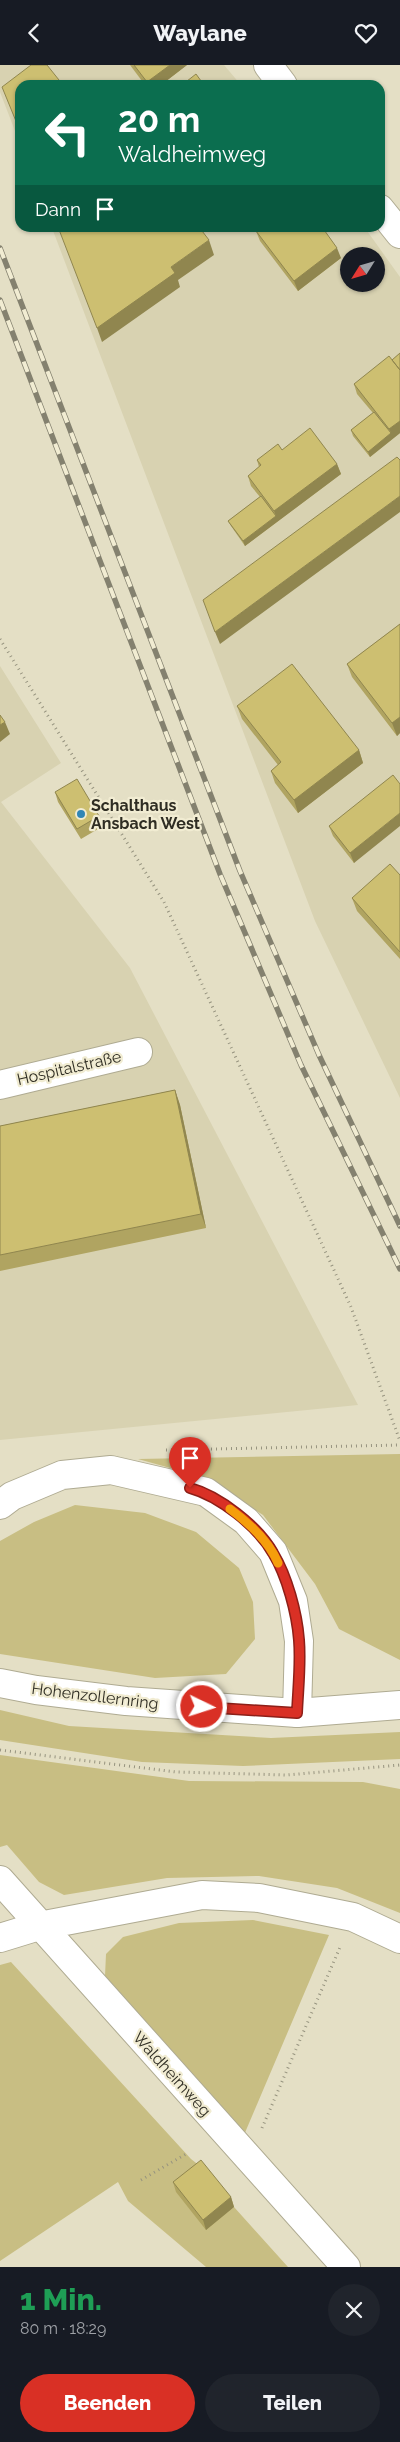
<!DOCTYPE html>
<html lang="de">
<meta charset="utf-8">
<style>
:root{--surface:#171b24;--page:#20242c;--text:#f1f3f6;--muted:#9ea1a6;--accent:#d93025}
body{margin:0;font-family:Raleway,sans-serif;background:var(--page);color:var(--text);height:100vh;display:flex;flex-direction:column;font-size:19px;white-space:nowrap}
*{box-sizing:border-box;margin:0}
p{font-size:16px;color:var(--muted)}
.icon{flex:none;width:28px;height:28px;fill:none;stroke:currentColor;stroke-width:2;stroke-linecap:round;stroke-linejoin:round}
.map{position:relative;height:2202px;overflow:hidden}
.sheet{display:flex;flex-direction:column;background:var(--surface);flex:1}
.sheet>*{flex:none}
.guide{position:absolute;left:15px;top:15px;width:370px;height:152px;border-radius:15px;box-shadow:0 1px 4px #0004;background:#0b6e4f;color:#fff;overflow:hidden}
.needle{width:32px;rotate:233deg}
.fabs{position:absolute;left:340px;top:182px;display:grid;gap:10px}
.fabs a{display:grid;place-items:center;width:45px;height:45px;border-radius:50%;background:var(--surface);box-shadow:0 1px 4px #0004;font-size:25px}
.pin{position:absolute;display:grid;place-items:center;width:42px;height:42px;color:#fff;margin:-51px -21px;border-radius:50% 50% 50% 0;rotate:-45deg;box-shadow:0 0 5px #0007}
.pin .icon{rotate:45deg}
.me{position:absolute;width:55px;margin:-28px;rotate:94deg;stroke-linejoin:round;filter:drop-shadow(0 0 4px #0008)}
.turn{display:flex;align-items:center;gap:18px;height:105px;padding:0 20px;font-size:22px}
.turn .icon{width:65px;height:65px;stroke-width:2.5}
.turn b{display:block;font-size:35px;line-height:42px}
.then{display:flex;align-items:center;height:48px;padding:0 20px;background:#0003;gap:10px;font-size:19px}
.round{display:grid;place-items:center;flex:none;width:52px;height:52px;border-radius:26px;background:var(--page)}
.overview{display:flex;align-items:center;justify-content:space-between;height:85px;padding:0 20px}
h1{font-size:30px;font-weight:800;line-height:38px;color:#1e9e55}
.primary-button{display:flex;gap:10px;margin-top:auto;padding:10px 20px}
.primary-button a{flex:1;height:58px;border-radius:30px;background:var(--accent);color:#fff;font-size:20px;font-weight:800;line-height:58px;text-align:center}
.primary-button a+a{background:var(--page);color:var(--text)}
header{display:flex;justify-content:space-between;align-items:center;height:65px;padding:0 20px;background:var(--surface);font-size:22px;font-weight:800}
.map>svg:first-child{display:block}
.built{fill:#d8d2b1;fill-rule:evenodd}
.green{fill:#c8be83}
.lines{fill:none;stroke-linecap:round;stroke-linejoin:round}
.minor-casing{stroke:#afab92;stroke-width:30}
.major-casing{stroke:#afab92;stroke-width:30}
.path{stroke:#96937f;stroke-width:3;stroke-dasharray:1 4;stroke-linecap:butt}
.minor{stroke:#fff;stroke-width:28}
.major{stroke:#fff;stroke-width:28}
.rail-casing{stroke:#84816f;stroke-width:5.5}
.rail{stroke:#f1ecd2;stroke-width:4;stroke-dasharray:11;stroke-linecap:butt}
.wall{fill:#b0a461}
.shaded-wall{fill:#90864f}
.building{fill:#cdbf71;stroke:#90864f}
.route-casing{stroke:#8d1f18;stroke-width:12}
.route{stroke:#d93025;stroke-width:9}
.slow{stroke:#f59e0b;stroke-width:9}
.poi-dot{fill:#3186b5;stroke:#f1ecd2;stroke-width:2}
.labels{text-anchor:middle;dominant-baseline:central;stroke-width:4.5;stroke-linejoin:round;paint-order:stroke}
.poi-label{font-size:16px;font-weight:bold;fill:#2f2d23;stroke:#f1ecd2;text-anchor:start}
.street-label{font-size:16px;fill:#2f2d23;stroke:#f1ecd2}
</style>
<header><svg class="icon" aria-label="back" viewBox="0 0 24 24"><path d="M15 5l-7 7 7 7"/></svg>Waylane<svg class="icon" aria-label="heart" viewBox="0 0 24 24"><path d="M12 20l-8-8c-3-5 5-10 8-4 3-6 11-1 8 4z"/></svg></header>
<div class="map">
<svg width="400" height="2202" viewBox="0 0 400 2202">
<rect width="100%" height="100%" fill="#e4dfc5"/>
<path class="built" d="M0,0H224L241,20H20V79L0,27Z
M52,163H365L400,212V1033L315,856ZM349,191H376V219H349Z
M0,601L61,698L1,737L130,903L358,1340L0,1375Z"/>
<path class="green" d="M400,1389V1595L339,1564L315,1519L263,1450L206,1413L138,1394Z
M75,1440L145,1448L196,1467L239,1503L253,1537L255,1574L226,1609L155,1613L0,1589V1476L34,1457Z
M0,1645L69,1661L271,1673L400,1667V1694L243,1701L142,1697L0,1675Z
M0,1690L189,1716L363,1717L400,1724V1848L337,1823L259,1811L167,1813L64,1830L39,1817L7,1780L0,1782Z
M253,1855L329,1870L244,2070L115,1928L105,1911L106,1889L123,1872L179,1858Z
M11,1897L191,2094L205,2105L206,2164L234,2142L288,2202H206L128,2136L118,2117L0,2196V1900Z"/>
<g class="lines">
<g class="minor-casing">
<path id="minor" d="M268,0L283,20
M380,144L400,169
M0,1020L138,987
M0,1440L12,1431L62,1410L111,1405L206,1427L246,1456L273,1487L293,1536L299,1576L297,1648
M0,1815L346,2202
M0,1873L39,1861L202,1830L259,1833L353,1852L400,1874"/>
</g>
<g class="major-casing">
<path id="major" d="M0,1618L36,1625L126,1636L297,1648L400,1640"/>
</g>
<path class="path" d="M0,574L164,837L351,1242L400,1376
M166,1385L400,1380
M0,1685L176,1707L287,1710L400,1700
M262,2063L341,1880
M141,2115L186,2089"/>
<use href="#minor" class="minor"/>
<use href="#major" class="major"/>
<g class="rail-casing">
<path id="rail" d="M0,183L240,806L319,990L400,1161
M0,235L220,809L301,1000L400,1204"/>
</g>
<use href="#rail" class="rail"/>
</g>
<path class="wall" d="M130,0H187L161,20H145Z
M256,166L341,193L298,226L260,176Z
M400,288V368L370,392L353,371L351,365L373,348L357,329L354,319L392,295Z
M282,385L337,399L341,409L245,481L231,461L228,456L260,432L251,421L248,411L259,402L257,395Z
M400,559V668L397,671L352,612L347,599Z
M237,641L359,685L363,698L298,748L275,718L271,706L278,700L242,654Z
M400,719L354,798L333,771L329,761Z
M55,727L99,751L103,761L81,774L58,737Z
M400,810V894L357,846L352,833Z
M175,1025L180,1040L206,1163L0,1206V1061Z
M173,2117L231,2132L234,2142L206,2165L176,2127Z"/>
<path class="shaded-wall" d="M170,0H187L161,20H148L147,17Z
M209,175L214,190L178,215L180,222L102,277L97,263L171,202Z
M337,183L341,193L298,226L294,216Z
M400,356V368L370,392L368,387L391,368L389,364Z
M337,399L341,409L245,481L243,476L276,451L274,446Z
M400,431V447L220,579L215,567Z
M400,652V668L397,671L392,658Z
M5,657L10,669L0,677V660Z
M359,685L363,698L298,748L294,735Z
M400,748V761L354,798L350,788Z
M175,1025L180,1040L206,1163L201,1149Z
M231,2132L234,2142L206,2165L203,2155Z"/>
<path class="building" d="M31,0H47L63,20H20V66L2,22Z
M134,0H170L147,17Z
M196,9L204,20H182Z
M58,162H199L209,175L171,202L175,208L97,263Z
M261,162H322L337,183L294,216L256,166Z
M400,288V305L392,295Z
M389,291L400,305V356L389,364L354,319Z
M374,347L391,368L368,387L351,365Z
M310,363L337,399L274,446L248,411L261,400L257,395L278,379L282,385Z
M397,392L400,395V431L215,567L203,535Z
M261,431L276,451L243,476L228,456Z
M400,559V652L392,658L347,599Z
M292,599L359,685L294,735L271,706L281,697L237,641Z
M0,650L5,657L0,660Z
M393,710L400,719V748L350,788L329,761Z
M77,714L99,751L77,764L55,727Z
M390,799L400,810V887L352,833Z
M175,1025L201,1149L0,1190V1061Z
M201,2095L231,2132L203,2155L173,2117Z"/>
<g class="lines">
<g class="route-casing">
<path id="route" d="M190,1423C219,1431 258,1461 273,1488C287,1511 297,1548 299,1575C301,1599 298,1624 297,1648L202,1642"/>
</g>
<use href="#route" class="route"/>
<path class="slow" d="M230,1444C249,1458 269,1476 278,1498"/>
</g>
<circle class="poi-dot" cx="81" cy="749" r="5"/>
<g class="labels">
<g class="poi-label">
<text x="91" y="740">Schalthaus<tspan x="91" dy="18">Ansbach West</tspan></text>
</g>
<g class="street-label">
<text transform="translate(69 1003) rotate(-13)">Hospitalstraße</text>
<text transform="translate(95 1631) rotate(7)">Hohenzollernring</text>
<text transform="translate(172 2009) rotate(48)">Waldheimweg</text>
</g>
</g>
</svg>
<div class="fabs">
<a><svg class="needle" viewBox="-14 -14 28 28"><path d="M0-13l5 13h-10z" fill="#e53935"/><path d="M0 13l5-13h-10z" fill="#9ea1a6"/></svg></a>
</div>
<div class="pin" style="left:190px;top:1423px;background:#d93025"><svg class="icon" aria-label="arrive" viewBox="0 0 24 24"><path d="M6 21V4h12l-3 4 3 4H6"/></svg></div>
<svg class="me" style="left:202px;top:1642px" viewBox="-20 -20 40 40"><circle r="17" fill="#d93025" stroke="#fff" stroke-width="3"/><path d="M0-11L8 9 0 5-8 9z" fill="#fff"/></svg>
<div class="guide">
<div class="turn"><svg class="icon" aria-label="left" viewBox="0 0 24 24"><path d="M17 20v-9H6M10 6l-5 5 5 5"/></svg><div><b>20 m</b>Waldheimweg</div></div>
<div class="then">Dann<svg class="icon" aria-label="arrive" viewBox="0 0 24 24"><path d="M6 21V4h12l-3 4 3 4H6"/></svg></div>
</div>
</div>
<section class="sheet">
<div class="overview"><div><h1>1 Min.</h1><p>80 m · 18:29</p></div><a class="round"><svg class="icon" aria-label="close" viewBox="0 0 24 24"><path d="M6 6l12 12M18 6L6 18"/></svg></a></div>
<div class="primary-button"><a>Beenden</a><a>Teilen</a></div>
</section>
